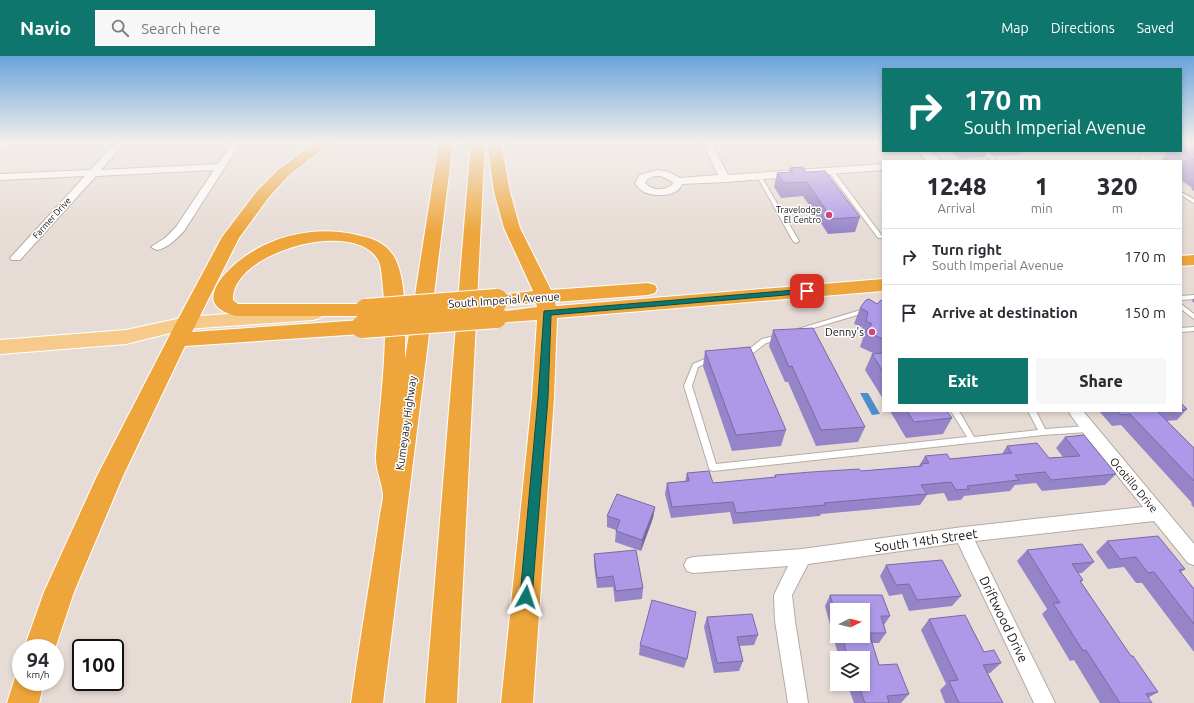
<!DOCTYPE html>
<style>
:root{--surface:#fff;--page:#f7f7f7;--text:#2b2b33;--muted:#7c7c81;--line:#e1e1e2;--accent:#0f766e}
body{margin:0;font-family:Ubuntu,sans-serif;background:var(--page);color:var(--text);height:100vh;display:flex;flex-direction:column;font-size:15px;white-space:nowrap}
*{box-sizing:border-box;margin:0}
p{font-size:13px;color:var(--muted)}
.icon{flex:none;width:22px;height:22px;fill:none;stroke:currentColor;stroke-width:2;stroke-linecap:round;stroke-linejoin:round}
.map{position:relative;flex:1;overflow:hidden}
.side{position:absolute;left:882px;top:104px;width:300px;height:252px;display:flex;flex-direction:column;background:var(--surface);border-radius:0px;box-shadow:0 2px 6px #0003}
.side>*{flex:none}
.banner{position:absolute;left:882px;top:12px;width:300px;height:84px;border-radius:0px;box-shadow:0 2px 6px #0003;background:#0f766e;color:#fff;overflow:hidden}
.needle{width:26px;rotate:84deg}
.controls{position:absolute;left:830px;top:547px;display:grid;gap:8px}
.controls a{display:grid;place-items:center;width:40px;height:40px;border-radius:0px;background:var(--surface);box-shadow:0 2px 6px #0003;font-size:20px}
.speed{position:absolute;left:12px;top:583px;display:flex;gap:8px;font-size:20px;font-weight:700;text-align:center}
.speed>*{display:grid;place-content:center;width:52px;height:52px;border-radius:50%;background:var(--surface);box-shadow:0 2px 6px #0003;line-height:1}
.speed small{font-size:10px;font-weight:400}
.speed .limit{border:2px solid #111;border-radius:6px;background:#fff;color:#111}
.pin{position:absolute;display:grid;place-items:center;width:34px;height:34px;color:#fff;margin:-17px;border-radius:8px;box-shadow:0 2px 6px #0006}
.me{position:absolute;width:44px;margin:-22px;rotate:5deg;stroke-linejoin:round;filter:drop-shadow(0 0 3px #0008)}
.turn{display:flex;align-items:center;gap:14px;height:84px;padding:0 16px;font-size:18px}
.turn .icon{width:52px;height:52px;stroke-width:2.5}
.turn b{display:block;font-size:28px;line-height:34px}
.eta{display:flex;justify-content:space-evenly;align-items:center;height:68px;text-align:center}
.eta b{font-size:24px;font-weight:800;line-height:28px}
.primary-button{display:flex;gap:8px;margin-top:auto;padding:8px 16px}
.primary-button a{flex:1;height:46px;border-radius:0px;background:var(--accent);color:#fff;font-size:16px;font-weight:800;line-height:46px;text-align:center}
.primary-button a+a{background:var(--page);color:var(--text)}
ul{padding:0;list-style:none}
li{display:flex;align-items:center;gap:12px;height:56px;padding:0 16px;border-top:1px solid var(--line)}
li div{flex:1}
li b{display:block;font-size:15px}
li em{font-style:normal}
header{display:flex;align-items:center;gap:24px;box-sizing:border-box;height:56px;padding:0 20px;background:var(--accent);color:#fff}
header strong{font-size:19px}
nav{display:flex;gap:22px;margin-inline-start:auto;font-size:14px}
.search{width:280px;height:36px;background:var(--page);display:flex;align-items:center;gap:10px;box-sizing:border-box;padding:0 14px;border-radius:0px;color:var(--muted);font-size:15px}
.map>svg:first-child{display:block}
.water{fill:#4c8dca}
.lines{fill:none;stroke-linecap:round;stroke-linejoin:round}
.lane-casing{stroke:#b5aba4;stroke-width:2}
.street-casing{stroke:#b5aba4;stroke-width:2}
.secondary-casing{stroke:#b5aba4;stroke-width:2}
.primary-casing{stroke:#fff;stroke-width:2}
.highway-casing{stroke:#fff;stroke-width:2}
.lane{fill:#fff;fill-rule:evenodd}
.street{fill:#fff;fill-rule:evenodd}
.secondary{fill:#fff;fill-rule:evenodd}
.primary{fill:#f5ca8a;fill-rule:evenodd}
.highway{fill:#eea63c;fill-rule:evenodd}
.highway-bridge-casing{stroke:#fff;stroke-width:24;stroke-linecap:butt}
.highway-bridge{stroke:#eea63c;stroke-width:22}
.wall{fill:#9584c8;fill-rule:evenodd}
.shaded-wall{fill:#796ba2}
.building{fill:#ad99e8;stroke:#796ba2}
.route{fill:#0f766e;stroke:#0a4d48}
.poi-dot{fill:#d14578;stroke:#fff;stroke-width:1.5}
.labels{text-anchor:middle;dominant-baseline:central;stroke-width:3;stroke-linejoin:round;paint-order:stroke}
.far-poi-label{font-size:9px;fill:#181512;stroke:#fff;text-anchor:end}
.far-street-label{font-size:9px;fill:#181512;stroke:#fff}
.street-label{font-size:11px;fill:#181512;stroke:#fff}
.poi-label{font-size:11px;fill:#181512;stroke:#fff;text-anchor:end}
.near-street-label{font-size:13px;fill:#181512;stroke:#fff}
</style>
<header>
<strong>Navio</strong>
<div class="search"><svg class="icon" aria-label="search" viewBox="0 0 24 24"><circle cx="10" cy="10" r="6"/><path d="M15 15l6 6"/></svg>Search here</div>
<nav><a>Map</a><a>Directions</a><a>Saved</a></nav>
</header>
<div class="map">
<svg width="1194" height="647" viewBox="0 0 1194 647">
<rect width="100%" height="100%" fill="#e7dcd5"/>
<path class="water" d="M860,337H868L880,358L872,359Z"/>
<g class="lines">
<g class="lane-casing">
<path id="lane" d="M981,95H986L997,105H992Z
M1151,95H1167L1165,96L1146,98L1144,101L1146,105H1142L1140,101L1143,96Z
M829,114H833L882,180V182H878L829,116Z
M757,119L761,120L799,185L798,186L796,187L793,185L757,120Z
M1181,136L1194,143V147L1181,139Z
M1194,239V243L1181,244V240Z
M1181,248L1194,258V263L1181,253Z
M883,251V255L864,257L800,276L797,274L798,273L864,253Z
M1194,271V275L1181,276V272Z
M779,279L782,281L781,283L766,287L752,298L743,299L740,297L741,295L748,294L762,283Z
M712,300H714L715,302L714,304L698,311L692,330L716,408L967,381L951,355H959L974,381L1038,374L1028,355H1036L1045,373L1088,370L1091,371L1092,373L1091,375L1088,376L1043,379L713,415L710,414L709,412L684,330L693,308Z"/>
</g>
<g class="street-casing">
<path id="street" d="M116,86H125L101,114L218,108L233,86H241L184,175C176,183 168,192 157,194L151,191L165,182L176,171L214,114L96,120L20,204H12L10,202L12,200L85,120L0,124V118L90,114Z
M703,86H711L728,119L883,108V114L725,126L682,128C678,141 655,141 644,136C640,134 638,131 635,127L640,119L657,114L669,116L680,122L718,119ZM661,120L673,126L672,129C662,135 653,135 645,127C648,120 654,120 661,120Z
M1068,355H1083L1194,488V509L1188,507L1154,465L975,485L1055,647H1034L958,487L808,508L792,539L795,565L808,647H788L775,565L774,539L788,510L693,517L687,515L684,509L687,503L693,501L802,493L963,471L1143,451L1087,382Z"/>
</g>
<g class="secondary-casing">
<path id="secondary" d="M0,86H11L5,93L0,94Z
M918,95H931L941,105H927Z"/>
</g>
<g class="primary-casing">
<path id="primary" d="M313,252L320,254L323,258L320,262L313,264L186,273L126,288L0,298V284L126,274L186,261Z"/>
</g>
<g class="highway-casing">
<path id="highway" d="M316,86H332L288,120L269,141L239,182L192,276L362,264L369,266L372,271L369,276L362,278L185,290L123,420L74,536L55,593V592H24L44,536L97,420L176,267L222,181L257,135L278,114Z
M439,86H453L383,647H351C358,597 366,548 374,498C376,485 378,471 380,458C381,452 383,445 383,439C382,426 375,413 376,399C380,344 389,288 383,233C382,224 382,214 379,206C359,160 230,196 233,244L238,248H366L373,250L376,254L373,258L366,260H236C225,257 210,251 214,237C216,229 221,222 226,217C258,182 312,168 357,179C372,182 384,186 393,199C408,221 405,276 405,303Z
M471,86H485L457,647H425Z
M487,86H501L510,136L520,172L551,234L648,227L655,229L657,233L655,237L648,239L555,246L556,250L883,223V235L557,262L554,342L533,647H501L532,342L537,264L496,267L489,265L486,261L489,257L537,251L536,247L497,250L490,248L487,244L490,240L533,235L504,172L494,136Z
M1194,199V209L1181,210V200Z
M21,613V626H44L39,647H7L17,615Z"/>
</g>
<use href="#lane" class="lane"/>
<use href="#street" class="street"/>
<use href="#secondary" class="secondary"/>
<use href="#primary" class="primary"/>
<use href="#highway" class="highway"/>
<g class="highway-bridge-casing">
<path id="highway-bridge" d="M366,254L497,244
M362,271L496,261"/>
</g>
<use href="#highway-bridge" class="highway-bridge"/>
</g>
<path class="wall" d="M1181,86H1194V135L1191,133L1192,132L1181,124V105H1161L1167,95H1181Z
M950,95H987L985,101L959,103Z
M988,95H1022L1020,99L994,100Z
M790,112L806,116L860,161L855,176L828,178L803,140L781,142L774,131L777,117L789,116Z
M1194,242V247L1192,245Z
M883,245V343L865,314L872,298H875L860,291L863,282L860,280L862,271L854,268L860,252L877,248Z
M773,274L865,371L858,386L816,390L788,326H785L769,290Z
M705,295L786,374L781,390L732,395L703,310Z
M1181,347L1187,353L1177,364L1167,365L1194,392V452L1191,448L1192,447L1121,369L1112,370L1099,355H1181Z
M890,355H947L952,362L943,378L906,382Z
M1065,381L1116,418L1105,429L1042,435L1036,427L1015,429L1010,435L964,440L961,444L948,445L944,437L927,439L920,449L821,458L820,460L733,468L730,456L671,462L665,438L667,427L685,426L687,417L713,427L774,422L775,419L861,415L919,410L925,400L950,403L1002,398L1007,390L1049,402L1063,401L1056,392Z
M655,451L653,462L641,495L615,486L616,474L607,471V460Z
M1107,485L1185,513L1181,516L1194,533V596L1142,527H1136L1124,511L1108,513L1096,496Z
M1027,494L1094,506L1082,517H1078L1083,524L1081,526L1131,600L1158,636L1148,642L1152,647H1100L1074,604L1070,605L1042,558L1047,553L1017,505Z
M594,498L643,532L642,543L615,546L613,531L597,532L594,509Z
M886,509L961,540L952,550L909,555L902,538L889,540L880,520Z
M830,539L890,560L884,569L886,577L879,587H872L879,609L909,638L901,647H854L847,628H863V602H839L825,550ZM837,554L863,580H837Z
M707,561L758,579L754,589L740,590L743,605L739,615L714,617L704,571Z
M929,563L984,596L1001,607L990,617H988L1003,647H945L940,634L946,628L921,574Z
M640,589L687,603L684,612L639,599Z"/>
<path class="shaded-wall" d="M655,451L653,462L641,495L642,484Z"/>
<path class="building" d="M1181,86H1194V104L1188,100L1192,99L1181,92Z
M803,111L806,116L825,115L860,161L832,163L807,126L784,127L777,117L793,116L790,112Z
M869,243L877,248L881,244L883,245V283L866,275L872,268L866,265L868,256L860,252L866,244Z
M813,272L865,371L821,374L792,310L789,311L773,274Z
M750,291L786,374L736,379L705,295Z
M883,297V316L872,298Z
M1181,347L1187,353L1181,354Z
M907,355H947L952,362L914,366Z
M1118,355H1166L1158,356L1194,392V425L1130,358L1121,359Z
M1084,379L1116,418L1051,424L1045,416L1015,419L1019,424L967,430L969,433L956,434L951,426L921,429L927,438L824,447L825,449L736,457L733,446L672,451L667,427L689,425L687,417L709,415L713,427L776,421L775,419L811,416L859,413L861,415L922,410L921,408L929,407L925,400L947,398L950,403L1012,397L1007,390L1037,387L1049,402L1080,400L1065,381Z
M617,438L655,451L642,484L616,475L620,464L607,460Z
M1158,480L1185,513L1179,514L1194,533V568L1154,516L1148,517L1136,501L1120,503L1107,485Z
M1082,488L1094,506L1072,508L1083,524L1080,525L1131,600H1133L1158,636L1146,638L1152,647H1120L1086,594L1083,595L1053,547H1060L1027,494Z
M636,494L643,532L616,535L613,520L597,522L594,498Z
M942,504L961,540L917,544L909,528L896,529L886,509Z
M830,539H882L890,560H881L886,577H869L879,609L897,608L909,638L887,640L889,647H865L858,628H863V602H848L842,580H863V554H837V563Z
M652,544L696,556L687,603L640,589Z
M752,558L758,579L737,581L743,605L717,607L707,561Z
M965,559L984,596L994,594L1001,607L983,609L1003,647H959L949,625L958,624L929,563Z"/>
<linearGradient id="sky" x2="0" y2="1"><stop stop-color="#69a4dc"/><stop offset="0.49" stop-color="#f4efec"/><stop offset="1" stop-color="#f4efec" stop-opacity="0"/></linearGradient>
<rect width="1194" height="177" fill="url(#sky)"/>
<path class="route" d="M807,233L809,234V237L551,259L548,342L532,541L530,545L526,547L522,545L520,541L538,342L544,255Z"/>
<g class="poi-dot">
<circle cx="829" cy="159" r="4"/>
<circle cx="872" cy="276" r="4"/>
</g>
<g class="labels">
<g class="far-poi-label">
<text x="821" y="154">Travelodge<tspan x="821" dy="10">El Centro</tspan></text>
</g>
<g class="far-street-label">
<text transform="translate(52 162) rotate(-48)">Farmer Drive</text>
</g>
<g class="street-label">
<text transform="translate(504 244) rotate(-4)">South Imperial Avenue</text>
<text transform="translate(406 367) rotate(-82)">Kumeyaay Highway</text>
<text transform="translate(1134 429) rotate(50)">Ocotillo Drive</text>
</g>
<g class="poi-label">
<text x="864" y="276">Denny's</text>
</g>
<g class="near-street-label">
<text transform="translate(926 484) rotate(-8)">South 14th Street</text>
<text transform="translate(1004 563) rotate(64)">Driftwood Drive</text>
</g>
</g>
</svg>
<div class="controls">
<a><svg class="needle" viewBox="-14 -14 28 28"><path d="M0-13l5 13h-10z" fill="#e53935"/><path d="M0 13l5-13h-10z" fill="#7c7c81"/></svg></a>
<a><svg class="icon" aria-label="layers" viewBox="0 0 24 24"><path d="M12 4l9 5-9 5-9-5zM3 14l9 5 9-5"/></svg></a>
</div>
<div class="speed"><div>94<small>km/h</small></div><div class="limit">100</div></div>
<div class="pin" style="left:807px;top:235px;background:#d93025"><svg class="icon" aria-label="arrive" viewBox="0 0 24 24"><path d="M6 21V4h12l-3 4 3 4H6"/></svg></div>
<svg class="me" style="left:526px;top:541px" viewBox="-20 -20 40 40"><path d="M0-17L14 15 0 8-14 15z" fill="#0f766e" stroke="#fff" stroke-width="4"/></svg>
<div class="banner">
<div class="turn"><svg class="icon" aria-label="right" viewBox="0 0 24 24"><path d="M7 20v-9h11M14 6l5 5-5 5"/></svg><div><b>170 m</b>South Imperial Avenue</div></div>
</div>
<section class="side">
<div class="eta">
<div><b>12:48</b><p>Arrival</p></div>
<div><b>1</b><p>min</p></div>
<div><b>320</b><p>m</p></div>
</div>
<ul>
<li><svg class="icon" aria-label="right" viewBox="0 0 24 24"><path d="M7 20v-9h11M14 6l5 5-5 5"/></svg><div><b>Turn right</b><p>South Imperial Avenue</p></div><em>170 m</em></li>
<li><svg class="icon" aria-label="arrive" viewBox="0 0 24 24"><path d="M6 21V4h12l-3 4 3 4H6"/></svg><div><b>Arrive at destination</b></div><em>150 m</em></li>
</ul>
<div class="primary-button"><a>Exit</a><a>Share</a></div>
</section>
</div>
